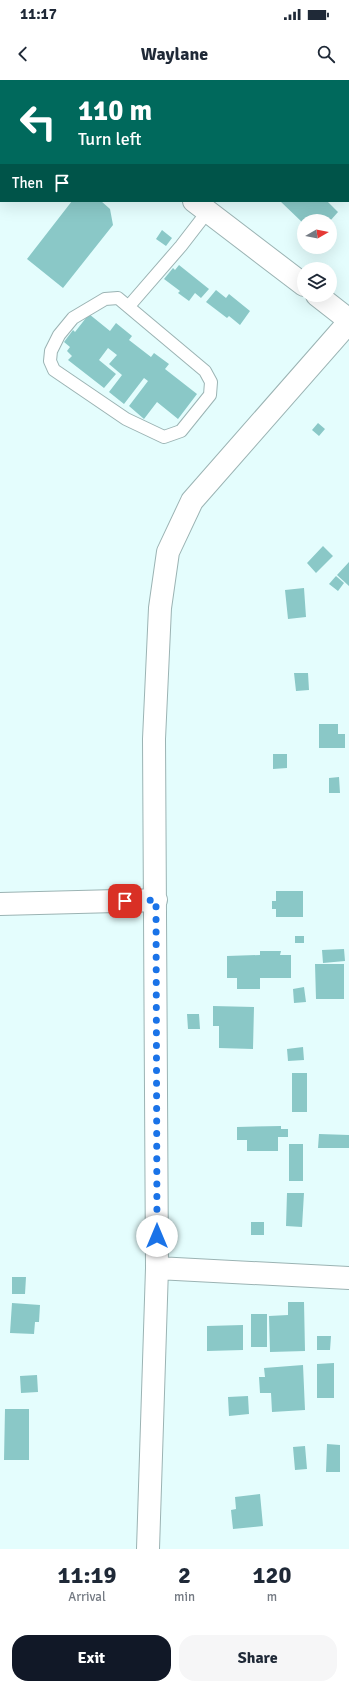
<!DOCTYPE html>
<style>
:root{--surface:#fff;--page:#f6f6f7;--text:#1f2937;--muted:#747a83;--accent:#111827}
body{margin:0;font-family:Signika,sans-serif;background:var(--page);color:var(--text);height:100vh;display:flex;flex-direction:column;font-size:15px;white-space:nowrap}
*{box-sizing:border-box;margin:0}
p{font-size:13px;color:var(--muted)}
.icon{flex:none;width:22px;height:22px;fill:none;stroke:currentColor;stroke-width:2;stroke-linecap:round;stroke-linejoin:round}
.map{position:relative;height:1469px;overflow:hidden}
.side{display:flex;flex-direction:column;background:var(--surface);flex:1}
.side>*{flex:none}
.hud{position:absolute;left:0px;top:0px;width:349px;height:122px;box-shadow:0 4px 16px #0002;background:#00695c;color:#fff;overflow:hidden}
.needle{width:26px;rotate:81deg}
.fabs{position:absolute;left:297px;top:134px;display:grid;gap:8px}
.fabs a{display:grid;place-items:center;width:40px;height:40px;border-radius:50%;background:var(--surface);box-shadow:0 4px 16px #0002;font-size:20px}
.pin{position:absolute;display:grid;place-items:center;width:34px;height:34px;color:#fff;margin:-17px;border-radius:8px;box-shadow:0 2px 6px #0006}
.me{position:absolute;width:44px;margin:-22px;rotate:0deg;stroke-linejoin:round;filter:drop-shadow(0 0 3px #0008)}
.turn{display:flex;align-items:center;gap:14px;height:84px;padding:0 12px;font-size:18px}
.turn .icon{width:52px;height:52px;stroke-width:2.5}
.turn b{display:block;font-size:28px;line-height:34px}
.then{display:flex;align-items:center;height:38px;padding:0 12px;background:#0003;gap:8px;font-size:15px}
.eta{display:flex;justify-content:space-evenly;align-items:center;height:68px;text-align:center}
.eta b{font-size:24px;font-weight:800;line-height:28px}
.primary-button{display:flex;gap:8px;margin-top:auto;padding:8px 12px}
.primary-button a{flex:1;height:46px;border-radius:16px;background:var(--accent);color:#fff;font-size:16px;font-weight:800;line-height:46px;text-align:center}
.primary-button a+a{background:var(--page);color:var(--text)}
.status{display:flex;justify-content:space-between;align-items:center;height:28px;padding:0 20px;background:var(--surface);direction:ltr}
.status svg{height:11px;fill:currentColor}
header{display:flex;justify-content:space-between;align-items:center;height:52px;padding:0 12px;background:var(--surface);font-size:18px;font-weight:800}
.map>svg:first-child{display:block}
.building{fill:#8ac8c7}
.lines{fill:none;stroke-linecap:round;stroke-linejoin:round}
.lane-casing{stroke:#9bb3b3;stroke-width:14}
.street-casing{stroke:#9bb3b3;stroke-width:24}
.lane{stroke:#fff;stroke-width:12}
.street{stroke:#fff;stroke-width:22}
.route{stroke:#1a73e8;stroke-width:7;stroke-dasharray:0 12.6}
</style>
<div class="status"><b>11:17</b><svg viewBox="0 0 49 12"><path d="M0 12V9h3v3zM5 12V6h3v6zM10 12V3h3v9zM15 12V0h3v12zM26 1h20v11H26zM47 4h2v5h-2z"/></svg></div>
<header><svg class="icon" aria-label="back" viewBox="0 0 24 24"><path d="M15 5l-7 7 7 7"/></svg>Waylane<svg class="icon" aria-label="search" viewBox="0 0 24 24"><circle cx="10" cy="10" r="6"/><path d="M15 15l6 6"/></svg></header>
<div class="map">
<svg width="349" height="1469" viewBox="0 0 349 1469">
<rect width="100%" height="100%" fill="#e4fdfd"/>
<path class="building" d="M72,121H101L110,129L113,145L63,208L27,179Z
M280,121H327L338,132L330,141H304V144Z
M162,150L172,158L166,166L156,159Z
M179,185L209,209L201,218L195,213L189,221L178,213L180,211L164,199L173,188L175,190Z
M216,210L226,218L229,214L250,231L240,245L229,236L227,238L206,222Z
M89,234L110,251L116,243L132,256L129,260L151,277L154,273L169,284L165,289L197,314L178,339L157,322L144,339L129,326L148,301L144,298L124,324L109,312L122,295L109,284L117,275L108,268L99,280L116,294L104,308L68,280L72,276L67,271L70,267L64,262L73,250L75,252Z
M318,343L325,349L319,356L312,350Z
M323,466L333,476L316,493L307,483Z
M349,482V506L337,495Z
M336,496L344,503L338,511L329,504Z
M304,508L306,537L288,539L285,510Z
M294,593H308L309,610L296,611Z
M319,644H338V654H345V668H319Z
M273,674H287V688L273,689Z
M339,697L340,713H329V698Z
M276,811H303V837H276V829H272V821H276Z
M295,856H304V863H295Z
M344,869L345,881L323,883L322,870Z
M260,871H281L280,875H291V898H260V909H237V898H227V876L260,875Z
M315,884H344V919H316Z
M304,907L306,922L294,923L293,909Z
M213,926L254,927L253,969L219,968V946H213Z
M187,934H199L200,949H188Z
M303,967L304,980L288,981L287,969Z
M292,993H307V1032H292Z
M281,1046V1049H288V1057H278V1071H247V1060H237V1047Z
M319,1054L349,1055V1068H318Z
M289,1064H303V1101H289Z
M287,1113H304L302,1147L286,1146Z
M251,1142H264V1155H251Z
M12,1197H26L25,1214H12Z
M288,1222H304L305,1271L270,1272L269,1236L288,1235Z
M12,1223L40,1225L39,1242H35L34,1254L10,1253Z
M251,1234H267V1267H251Z
M243,1245V1270L207,1271V1246Z
M317,1256H331L330,1270H317Z
M334,1283V1318H317V1284Z
M303,1285L305,1330L272,1332L271,1313H260L259,1297H265L264,1288Z
M37,1295L38,1312L21,1313L20,1296Z
M248,1316L249,1334L229,1336L228,1317Z
M5,1329H29V1380H4Z
M327,1364L340,1365V1392H326Z
M305,1366L307,1389L295,1390L293,1367Z
M260,1414L263,1446L233,1449L231,1430L236,1429L235,1417Z"/>
<g class="lines">
<g class="lane-casing">
<path id="lane" d="M118,218L205,291L211,302L210,315L181,351L164,357L126,339L54,290L50,281L51,271L59,255L73,238L105,219Z
M129,226L181,166L208,131"/>
</g>
<g class="street-casing">
<path id="street" d="M30,0L31,1
M160,1L161,0
M194,121L304,205
M317,215L349,240
M0,824L156,820
M157,1188L349,1198
M148,1469L157,1188L154,659L160,528L168,472L192,421L349,242"/>
</g>
<use href="#lane" class="lane"/>
<use href="#street" class="street"/>
</g>
<g class="lines">
<path class="route" d="M125,821L156,820L157,1156"/>
</g>
</svg>
<div class="fabs">
<a><svg class="needle" viewBox="-14 -14 28 28"><path d="M0-13l5 13h-10z" fill="#e53935"/><path d="M0 13l5-13h-10z" fill="#747a83"/></svg></a>
<a><svg class="icon" aria-label="layers" viewBox="0 0 24 24"><path d="M12 4l9 5-9 5-9-5zM3 14l9 5 9-5"/></svg></a>
</div>
<div class="pin" style="left:125px;top:821px;background:#d93025"><svg class="icon" aria-label="arrive" viewBox="0 0 24 24"><path d="M6 21V4h12l-3 4 3 4H6"/></svg></div>
<svg class="me" style="left:157px;top:1156px" viewBox="-20 -20 40 40"><circle r="19" fill="#fff"/><path d="M0-13L10 11 0 6-10 11z" fill="#1a73e8"/></svg>
<div class="hud">
<div class="turn"><svg class="icon" aria-label="left" viewBox="0 0 24 24"><path d="M17 20v-9H6M10 6l-5 5 5 5"/></svg><div><b>110 m</b>Turn left</div></div>
<div class="then">Then<svg class="icon" aria-label="arrive" viewBox="0 0 24 24"><path d="M6 21V4h12l-3 4 3 4H6"/></svg></div>
</div>
</div>
<section class="side">
<div class="eta">
<div><b>11:19</b><p>Arrival</p></div>
<div><b>2</b><p>min</p></div>
<div><b>120</b><p>m</p></div>
</div>
<div class="primary-button"><a>Exit</a><a>Share</a></div>
</section>
